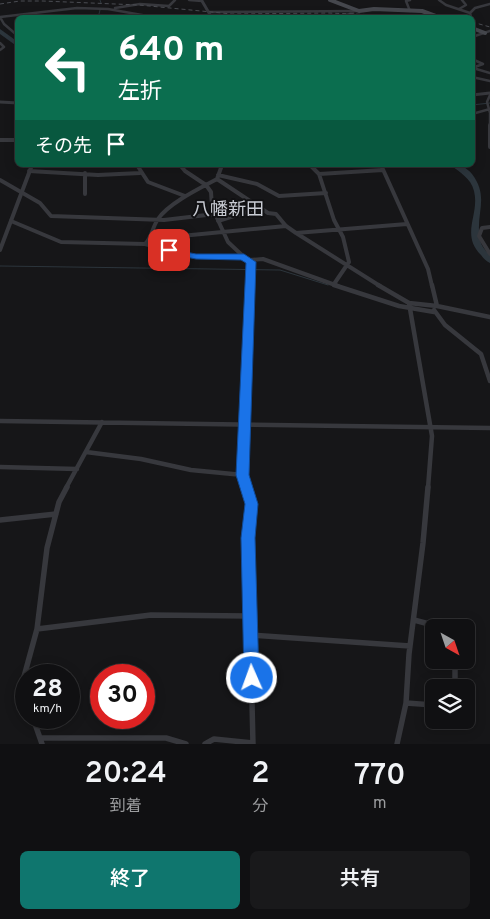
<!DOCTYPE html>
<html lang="ja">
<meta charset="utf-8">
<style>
:root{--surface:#101012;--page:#19191b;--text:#f1f3f6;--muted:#9c9d9f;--line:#303032;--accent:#0f766e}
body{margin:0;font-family:Overpass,"Noto Sans JP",sans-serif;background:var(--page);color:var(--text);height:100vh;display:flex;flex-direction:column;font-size:19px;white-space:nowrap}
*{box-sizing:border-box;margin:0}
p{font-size:16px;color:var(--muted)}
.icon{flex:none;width:28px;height:28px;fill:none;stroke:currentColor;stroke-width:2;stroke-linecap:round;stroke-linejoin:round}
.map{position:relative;height:744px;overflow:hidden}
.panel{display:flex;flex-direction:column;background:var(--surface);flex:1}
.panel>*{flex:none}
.banner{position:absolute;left:15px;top:15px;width:460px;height:152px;border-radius:8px;box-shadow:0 2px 12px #0003,0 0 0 1px var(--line);background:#0b6e4f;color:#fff;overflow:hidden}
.needle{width:32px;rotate:140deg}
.buttons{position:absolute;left:425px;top:619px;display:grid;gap:10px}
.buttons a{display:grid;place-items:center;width:50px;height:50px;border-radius:8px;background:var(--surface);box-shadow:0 2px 12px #0003,0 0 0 1px var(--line);font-size:25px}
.speed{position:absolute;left:15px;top:664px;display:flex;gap:10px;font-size:25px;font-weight:700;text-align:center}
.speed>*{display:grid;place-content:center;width:65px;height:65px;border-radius:50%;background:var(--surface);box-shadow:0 2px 12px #0003,0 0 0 1px var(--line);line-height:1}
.speed small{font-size:12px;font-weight:400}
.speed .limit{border:8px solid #d22;background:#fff;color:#111}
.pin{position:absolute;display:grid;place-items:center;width:42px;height:42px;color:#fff;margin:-21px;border-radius:10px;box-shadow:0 2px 8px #0006}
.me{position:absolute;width:55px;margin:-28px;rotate:358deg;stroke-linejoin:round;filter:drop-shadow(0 0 4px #0008)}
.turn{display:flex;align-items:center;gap:18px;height:105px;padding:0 20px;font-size:22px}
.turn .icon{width:65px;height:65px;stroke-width:2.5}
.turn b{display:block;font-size:35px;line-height:42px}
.then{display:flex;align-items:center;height:48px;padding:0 20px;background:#0003;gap:10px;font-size:19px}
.eta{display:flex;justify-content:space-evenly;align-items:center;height:85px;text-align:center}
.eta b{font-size:30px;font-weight:600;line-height:35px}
.primary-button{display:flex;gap:10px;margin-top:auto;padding:10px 20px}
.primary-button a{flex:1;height:58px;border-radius:8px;background:var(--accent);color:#fff;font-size:20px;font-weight:600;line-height:58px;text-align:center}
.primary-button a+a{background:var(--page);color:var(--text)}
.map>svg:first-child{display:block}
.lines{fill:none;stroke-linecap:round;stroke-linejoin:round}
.stream{stroke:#2c353c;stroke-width:1}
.river{fill:#2c353c;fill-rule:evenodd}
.minor-far3{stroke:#37383d;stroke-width:2.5}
.minor-far2{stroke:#37383d;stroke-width:4}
.minor-far1{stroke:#37383d;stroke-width:4.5}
.minor{stroke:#37383d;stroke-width:5.5}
.tertiary-far1{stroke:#37383d;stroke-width:3}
.tertiary{stroke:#37383d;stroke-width:4}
.secondary{stroke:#45474d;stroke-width:4}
.rail{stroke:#4a4c52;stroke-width:1;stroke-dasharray:4 3;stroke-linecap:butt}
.route{fill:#1a73e8;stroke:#114b97}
.labels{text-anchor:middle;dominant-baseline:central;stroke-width:4;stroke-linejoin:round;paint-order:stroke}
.quarter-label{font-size:18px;fill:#c9ccd4;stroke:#111113}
</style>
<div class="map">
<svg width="490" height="744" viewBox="0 0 490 744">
<rect width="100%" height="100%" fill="#161618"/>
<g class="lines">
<path class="stream" d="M100,0L101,3
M98,18L100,10
M472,105L490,103
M0,266L280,270L328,285"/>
<path class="river" d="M0,29L18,42V47L0,34Z
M451,165C461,165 466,167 472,174C490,198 475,213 480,239C481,246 485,250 490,255V263C486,261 484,259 481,255C460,234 480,215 474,191C471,178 460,173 451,165Z"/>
<path class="minor-far3" d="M189,0L202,1
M410,0L406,1L410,11
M439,0L446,5L470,13L472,20
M115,8L140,4L169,6L175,0
M459,9L466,5L462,0
M209,12L359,11
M470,13L475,8L490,4
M0,17L77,8L108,9L159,18
M0,17L4,24L18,36
M336,18L353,13
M472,37L490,31
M0,43L4,47L0,50
M472,59L483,64L472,68
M473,68L490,73
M472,77L490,81
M490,95L487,102L490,113
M472,114L490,109
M490,114V126"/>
<path class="minor-far2" d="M490,125V147
M0,140H18
M137,165L148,182L185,196
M180,165L185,171L206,185L211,192L212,207L228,242L244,257L249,260L263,259L338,286
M310,165L319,174L334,220L343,237L349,262L334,284
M381,165L428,269L432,286
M29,171L98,175L140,173
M85,173V194
M319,174L383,170
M218,175L257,184L279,196L326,193
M217,179L268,213L276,214L286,226L296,233L380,286
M0,180L40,203L51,216L164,220L215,214
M11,221L61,242L145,244L190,256L244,257
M218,221L260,208
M490,227L482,228L479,236L490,254
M296,233L407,224
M151,236H181L286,226
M181,236L184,249L182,254
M145,244C152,237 152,228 158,219C169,203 200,188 217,179L222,165
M249,260L251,262L250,286"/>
<path class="minor-far1" d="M334,285L399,306L434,312
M378,285L409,303L437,306L490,317
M432,285L437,306
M409,303L432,436L428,488
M434,310L445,325L481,354L490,381
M0,421L490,428
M86,452L141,459L191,470L243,475
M0,467L77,469
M66,488L102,422
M247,488L243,475L250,285"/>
<path class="minor" d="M246,487L251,504L248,538L253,744
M0,520L56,514
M414,620L444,628
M37,629L151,615L249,616
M250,635L410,646
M455,660V688
M26,698L22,684L37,629L47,548L59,502L67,487
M406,703L434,705
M33,718L42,744
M40,738H166L186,744
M205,744L214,739L253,743
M397,744L406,703L409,654L423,543L428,487"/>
<path class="tertiary-far1" d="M202,1L212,18
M472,95L490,93
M0,102L18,103"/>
<path class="tertiary" d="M0,250L32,165"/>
<path class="secondary" d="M330,0L359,11L374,9L422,11L441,18
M472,28L485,33"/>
<path class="rail" d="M0,4L20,1H43L139,5L232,14L329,13L450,18
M472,22L490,27"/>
</g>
<path class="route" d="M165,248L196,254H244L256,262L249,475L258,504L255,538L259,678L257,683L252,685L246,683L244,678L241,538L245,504L236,475L246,263L241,260L196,259L165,253Z"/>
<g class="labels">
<g class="quarter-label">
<text x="228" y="210">八幡新田</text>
</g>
</g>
</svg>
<div class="buttons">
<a><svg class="needle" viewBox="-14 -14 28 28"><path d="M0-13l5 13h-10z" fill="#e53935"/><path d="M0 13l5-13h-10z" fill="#9c9d9f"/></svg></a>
<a><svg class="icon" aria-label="layers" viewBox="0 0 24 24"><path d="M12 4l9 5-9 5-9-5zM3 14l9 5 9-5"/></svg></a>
</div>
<div class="speed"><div>28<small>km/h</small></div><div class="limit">30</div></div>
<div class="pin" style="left:169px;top:250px;background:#d93025"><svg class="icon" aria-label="arrive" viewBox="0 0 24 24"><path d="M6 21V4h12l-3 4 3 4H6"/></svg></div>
<svg class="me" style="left:252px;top:678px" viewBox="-20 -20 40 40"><circle r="17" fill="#1a73e8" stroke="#fff" stroke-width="3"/><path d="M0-11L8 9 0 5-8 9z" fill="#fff"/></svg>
<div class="banner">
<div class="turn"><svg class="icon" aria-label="left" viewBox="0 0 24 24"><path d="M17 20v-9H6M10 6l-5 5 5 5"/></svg><div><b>640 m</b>左折</div></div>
<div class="then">その先<svg class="icon" aria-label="arrive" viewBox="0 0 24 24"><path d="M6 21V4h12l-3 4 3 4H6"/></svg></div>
</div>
</div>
<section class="panel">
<div class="eta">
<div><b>20:24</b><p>到着</p></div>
<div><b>2</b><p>分</p></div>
<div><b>770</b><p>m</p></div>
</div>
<div class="primary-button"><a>終了</a><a>共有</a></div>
</section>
